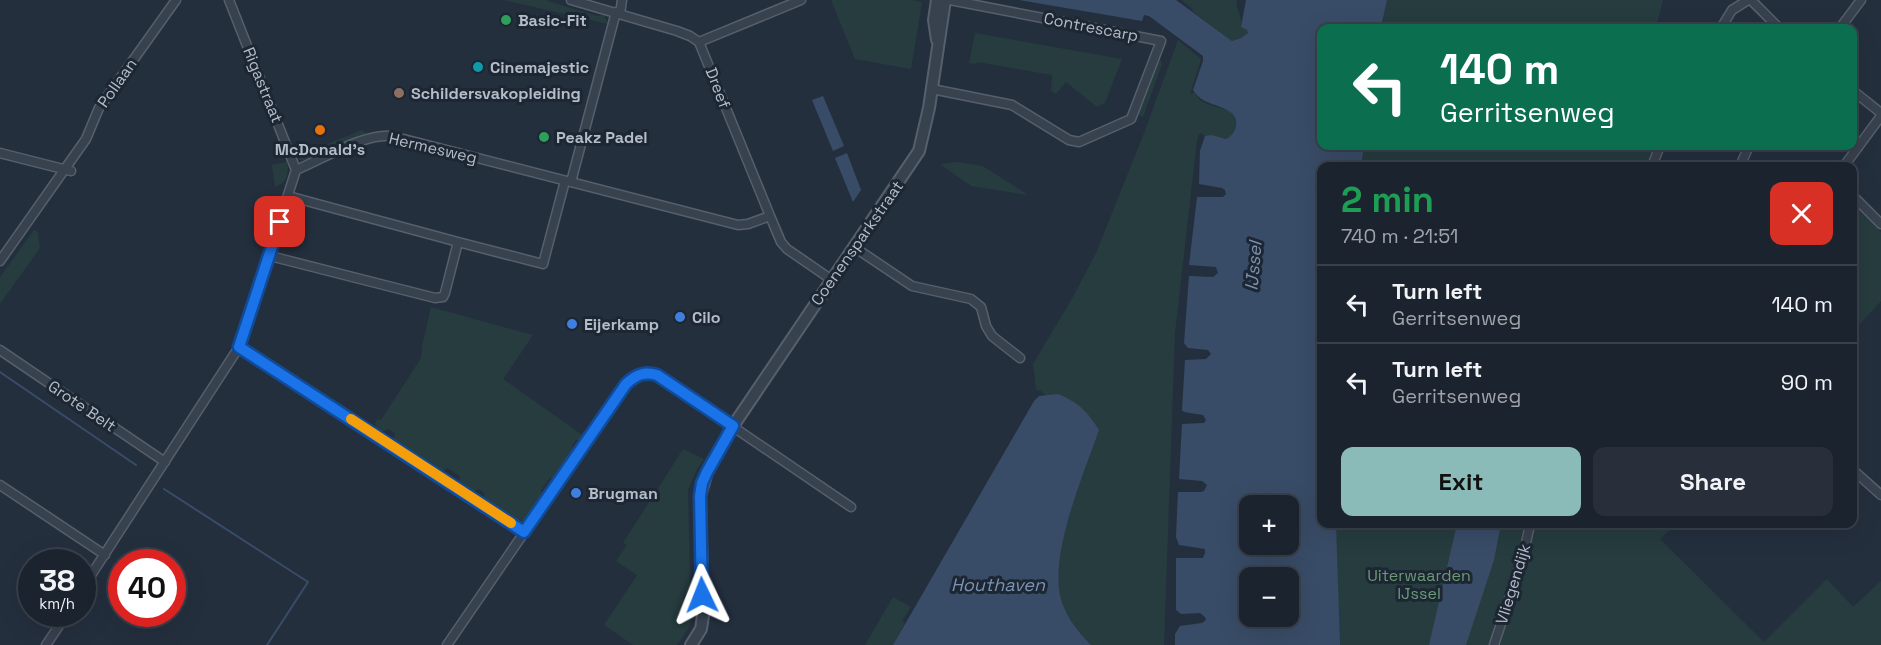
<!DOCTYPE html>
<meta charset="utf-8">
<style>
:root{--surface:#1b232e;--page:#282f3a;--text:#f1f3f6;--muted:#a0a4aa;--line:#39404a;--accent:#8bbbb9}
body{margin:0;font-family:"Space Grotesk",sans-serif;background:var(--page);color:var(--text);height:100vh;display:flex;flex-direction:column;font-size:22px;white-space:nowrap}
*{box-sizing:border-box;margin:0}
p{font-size:20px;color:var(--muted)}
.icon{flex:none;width:33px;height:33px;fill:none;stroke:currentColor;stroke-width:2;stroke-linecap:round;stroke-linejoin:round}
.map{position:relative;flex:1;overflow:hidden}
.sheet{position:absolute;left:1317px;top:162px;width:540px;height:366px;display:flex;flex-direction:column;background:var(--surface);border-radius:12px;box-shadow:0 6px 24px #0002,0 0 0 2px var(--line)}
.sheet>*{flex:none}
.hud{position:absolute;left:1317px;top:24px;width:540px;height:126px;border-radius:12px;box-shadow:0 6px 24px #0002,0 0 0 2px var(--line);background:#0b6e4f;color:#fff;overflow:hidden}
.buttons{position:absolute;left:1239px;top:495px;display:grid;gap:12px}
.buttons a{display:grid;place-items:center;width:60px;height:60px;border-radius:12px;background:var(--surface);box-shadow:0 6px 24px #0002,0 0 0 2px var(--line);font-size:30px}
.speed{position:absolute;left:18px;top:549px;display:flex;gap:12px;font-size:30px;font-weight:700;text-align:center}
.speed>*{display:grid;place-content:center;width:78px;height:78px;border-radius:50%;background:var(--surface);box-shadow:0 6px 24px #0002,0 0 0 2px var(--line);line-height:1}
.speed small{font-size:15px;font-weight:400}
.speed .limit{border:9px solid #d22;background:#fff;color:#111}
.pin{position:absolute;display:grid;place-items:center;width:51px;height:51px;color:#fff;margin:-26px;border-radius:12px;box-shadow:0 3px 9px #0006}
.me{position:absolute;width:66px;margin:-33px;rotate:358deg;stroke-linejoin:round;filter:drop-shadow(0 0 4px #0008)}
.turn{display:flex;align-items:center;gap:21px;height:126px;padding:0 24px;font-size:27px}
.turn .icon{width:78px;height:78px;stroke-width:2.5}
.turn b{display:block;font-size:42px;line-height:51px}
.round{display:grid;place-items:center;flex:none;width:63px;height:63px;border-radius:12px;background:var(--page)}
.overview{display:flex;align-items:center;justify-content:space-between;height:102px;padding:0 24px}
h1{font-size:36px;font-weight:600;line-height:45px;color:#1e9e55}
.action{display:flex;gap:12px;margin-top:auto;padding:12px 24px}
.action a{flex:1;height:69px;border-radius:12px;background:var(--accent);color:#111;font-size:24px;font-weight:600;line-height:69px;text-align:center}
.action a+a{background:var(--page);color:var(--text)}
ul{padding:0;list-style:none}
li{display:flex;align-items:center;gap:18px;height:78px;padding:0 24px;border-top:2px solid var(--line)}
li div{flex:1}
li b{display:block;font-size:22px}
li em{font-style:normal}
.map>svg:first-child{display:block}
.green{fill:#263c3f}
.water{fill:#394c67;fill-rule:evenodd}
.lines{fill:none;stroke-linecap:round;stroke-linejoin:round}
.stream{stroke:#394c67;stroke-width:2}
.minor-casing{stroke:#565f6c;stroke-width:11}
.tertiary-casing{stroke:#565f6c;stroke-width:14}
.minor{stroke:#38414e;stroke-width:8}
.tertiary{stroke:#38414e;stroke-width:10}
.route-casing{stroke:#114b97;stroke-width:15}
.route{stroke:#1a73e8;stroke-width:10}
.slow{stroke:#f59e0b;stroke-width:10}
.leisure-dot{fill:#2e9e5b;stroke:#1d2633;stroke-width:2}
.culture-dot{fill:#0f9aa8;stroke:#1d2633;stroke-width:2}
.education-dot{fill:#8d6e63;stroke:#1d2633;stroke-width:2}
.food-dot{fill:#e8710a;stroke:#1d2633;stroke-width:2}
.shop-dot{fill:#3f7fe0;stroke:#1d2633;stroke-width:2}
.labels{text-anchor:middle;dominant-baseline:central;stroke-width:6;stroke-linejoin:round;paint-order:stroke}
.poi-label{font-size:16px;font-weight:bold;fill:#b4bcc9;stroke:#1d2633;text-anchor:start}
.street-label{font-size:16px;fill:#b4bcc9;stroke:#1d2633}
.park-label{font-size:16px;fill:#6b9a76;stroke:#1d2633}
.water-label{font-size:18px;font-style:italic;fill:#7c92b1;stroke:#1d2633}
</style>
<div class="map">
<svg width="1881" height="645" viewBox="0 0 1881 645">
<rect width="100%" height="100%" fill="#242f3e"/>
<path class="green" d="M504,0H545L597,16L604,15L608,24Z
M831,0H912L922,2L911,69L855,59Z
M1181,0H1237C1235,9 1243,17 1241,27L1247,30L1248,33L1241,38L1232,41L1192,11L1193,9Z
M1387,0H1663L1656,28H1382Z
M975,33L1122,59L1105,103L1097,107L1066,82L1056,94L1051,91L1052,75L977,62L976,64L969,63Z
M1178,40L1201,59L1190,94L1194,93C1195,93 1200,100 1200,100C1213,110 1238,105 1236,126C1235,132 1233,135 1229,139L1205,136L1201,133L1199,134L1197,140L1175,333L1164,645H1091C1077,631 1064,614 1060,595C1051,549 1084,474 1099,430L1058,394L1047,396L1041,391L1036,390L1033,364L1073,297L1096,253L1144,133Z
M1159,57L1162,64L1143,117L1136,114Z
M362,130L365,132L364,136L306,161L299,160L293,150L295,146L301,152H308Z
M1363,146H1657L1649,166H1360Z
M287,162C289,174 287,183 275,187L272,165Z
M958,162L983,166L1028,195L971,186L940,164Z
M1852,204L1881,232V301L1853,332Z
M267,211L274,218L270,233L268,234L254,230Z
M34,230L38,232L40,248L0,304V277Z
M431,307L533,335L503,379L581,434L587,429L588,432L582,441L576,440L572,446L575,451L557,477L550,478L541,490L543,498C539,504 534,514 528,519C518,527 494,507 484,500V493L479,489L472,492L461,485L459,481L460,476L447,468L443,471H438L395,443L394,439L395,433L388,429L382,432L376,429L375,423L378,419L381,420L421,358L422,346Z
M683,449L704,459L697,469L688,490L691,620L688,629L677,645H633L604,625L637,575L616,561L627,545L623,543Z
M1336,524H1524L1512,579L1492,645H1323L1324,556L1336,534Z
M1535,524H1676L1660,539L1764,642L1827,579L1853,607L1881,581V645H1500L1528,554Z
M893,597L911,607L902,621L905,623L893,645H865Z"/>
<path class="water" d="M1019,0H1176L1232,41L1241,38L1248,33L1247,30L1241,27L1246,0H1387L1381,28H1322V146H1364L1361,166H1322V524H1336L1340,645H1175V634L1180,626L1202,623L1206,620L1205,617L1200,613L1181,614L1176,610V558H1203L1205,553V549L1179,545L1176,537L1178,492H1201L1204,491L1207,485L1202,481L1179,479L1182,424L1204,423L1206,420L1203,415L1184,412L1182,410L1185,360L1206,359L1211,354L1208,350L1188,348L1184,343L1189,276L1213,277L1218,273L1216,267L1189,265L1197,197H1223L1226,194L1225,190L1222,188L1199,184L1200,151L1205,136L1211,135L1226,139C1236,135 1241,119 1230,112C1218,103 1202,105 1193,90L1203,61V56L1149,16L1144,15L1142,21ZM1250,506H1288V544H1250ZM1250,578H1288V616H1250Z
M823,96L844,146L833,151L812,100Z
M847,153L861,190L853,202L835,158Z
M1058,394C1078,402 1088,412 1099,430C1084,474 1051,549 1060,595C1064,614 1077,631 1091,645H893L1034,401L1039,396Z
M1457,524H1501L1494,560L1466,645H1429Z"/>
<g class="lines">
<path class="stream" d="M0,372L136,465
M164,489L308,582L267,645"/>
<g class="minor-casing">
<path id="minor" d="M229,0L296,170
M571,0L677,31L690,36L699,42L770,216
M1751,0L1779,28
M620,14L622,0
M1721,28L1732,10L1748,0
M1840,28L1861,0
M699,42L801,0
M932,89L1012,105L1069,140L1079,142L1131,119L1161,41L950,0
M1852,90L1881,113
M0,153L71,171
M1652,166L1660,146
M1740,166L1749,146
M1844,166L1881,116
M571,182L616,12
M1852,195L1881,224
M458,242L543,264L565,181
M854,247L912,286L971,299L981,307L986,326L992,336L1020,358
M270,256L435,298L443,297L445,293L458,242L288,196
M0,261L86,139L99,108L176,0
M239,347L524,532
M0,350L165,462
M1852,469L1881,495
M0,485L105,555
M82,589L239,347L296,170C323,159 364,133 392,136L738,225L748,224L770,216L781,242L787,249L832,280
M46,645L67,614
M447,645L626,384C636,375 644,371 657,375L851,507
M1494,645L1523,557L1530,524"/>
</g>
<g class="tertiary-casing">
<path id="tertiary" d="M937,0L934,20L937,40
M691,645L701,629L703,616L700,496L707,472L733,426L919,151L929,108L945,0"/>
</g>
<use href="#minor" class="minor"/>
<use href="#tertiary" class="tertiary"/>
</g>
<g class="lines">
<g class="route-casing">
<path id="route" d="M280,222L239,347L524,532L626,384C636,375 644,371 657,375L733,426L707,472L702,483L700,496L702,595"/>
</g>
<use href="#route" class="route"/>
<path class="slow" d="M351,419L511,523"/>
</g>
<g class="leisure-dot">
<circle cx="506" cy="20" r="6"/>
<circle cx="544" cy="137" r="6"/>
</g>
<circle class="culture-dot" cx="478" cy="67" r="6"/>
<circle class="education-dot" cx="399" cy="93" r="6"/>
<circle class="food-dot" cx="320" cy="130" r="6"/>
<g class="shop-dot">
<circle cx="680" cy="317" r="6"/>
<circle cx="572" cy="324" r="6"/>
<circle cx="576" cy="493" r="6"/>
</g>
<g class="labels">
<g class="poi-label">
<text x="518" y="20">Basic-Fit</text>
<text x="490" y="67">Cinemajestic</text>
<text x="411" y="93">Schildersvakopleiding</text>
<text x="556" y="137">Peakz Padel</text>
<text x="320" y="149" text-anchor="middle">McDonald's</text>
<text x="692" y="317">Cilo</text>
<text x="584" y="324">Eijerkamp</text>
<text x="588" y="493">Brugman</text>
</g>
<g class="street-label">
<text transform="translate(1091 27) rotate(11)">Contrescarp</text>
<text transform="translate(117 83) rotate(-55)">Pollaan</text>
<text transform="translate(263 85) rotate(68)">Rigastraat</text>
<text transform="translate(718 88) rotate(69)">Dreef</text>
<text transform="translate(433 148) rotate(13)">Hermesweg</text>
<text transform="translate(857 243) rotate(-55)">Coenensparkstraat</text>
<text transform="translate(82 406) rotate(34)">Grote Belt</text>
<text transform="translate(1513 584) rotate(-73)">Vliegendijk</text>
</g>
<g class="park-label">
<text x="1419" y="575">Uiterwaarden<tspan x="1419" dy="18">IJssel</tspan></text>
</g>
<g class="water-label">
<text transform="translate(1253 266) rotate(-85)">IJssel</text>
<text x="998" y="584">Houthaven</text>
</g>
</g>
</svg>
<div class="buttons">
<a>+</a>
<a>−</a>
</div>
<div class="speed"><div>38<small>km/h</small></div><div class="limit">40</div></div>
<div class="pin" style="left:280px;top:222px;background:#d93025"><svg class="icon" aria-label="arrive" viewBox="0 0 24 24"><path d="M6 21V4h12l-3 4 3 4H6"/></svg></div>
<svg class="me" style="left:702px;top:595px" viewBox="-20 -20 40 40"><path d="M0-17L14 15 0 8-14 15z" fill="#1a73e8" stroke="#fff" stroke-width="4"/></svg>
<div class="hud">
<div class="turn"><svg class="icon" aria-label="left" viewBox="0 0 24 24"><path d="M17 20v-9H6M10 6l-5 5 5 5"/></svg><div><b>140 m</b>Gerritsenweg</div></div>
</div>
<section class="sheet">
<div class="overview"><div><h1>2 min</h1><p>740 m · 21:51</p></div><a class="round" style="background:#d93025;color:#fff"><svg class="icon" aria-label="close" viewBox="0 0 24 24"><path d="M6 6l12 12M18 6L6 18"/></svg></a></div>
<ul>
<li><svg class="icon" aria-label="left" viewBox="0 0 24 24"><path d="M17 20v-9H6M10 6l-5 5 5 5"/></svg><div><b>Turn left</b><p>Gerritsenweg</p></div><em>140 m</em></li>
<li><svg class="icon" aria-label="left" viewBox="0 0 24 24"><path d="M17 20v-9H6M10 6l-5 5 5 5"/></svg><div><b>Turn left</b><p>Gerritsenweg</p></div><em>90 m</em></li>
</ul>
<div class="action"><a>Exit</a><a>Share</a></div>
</section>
</div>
